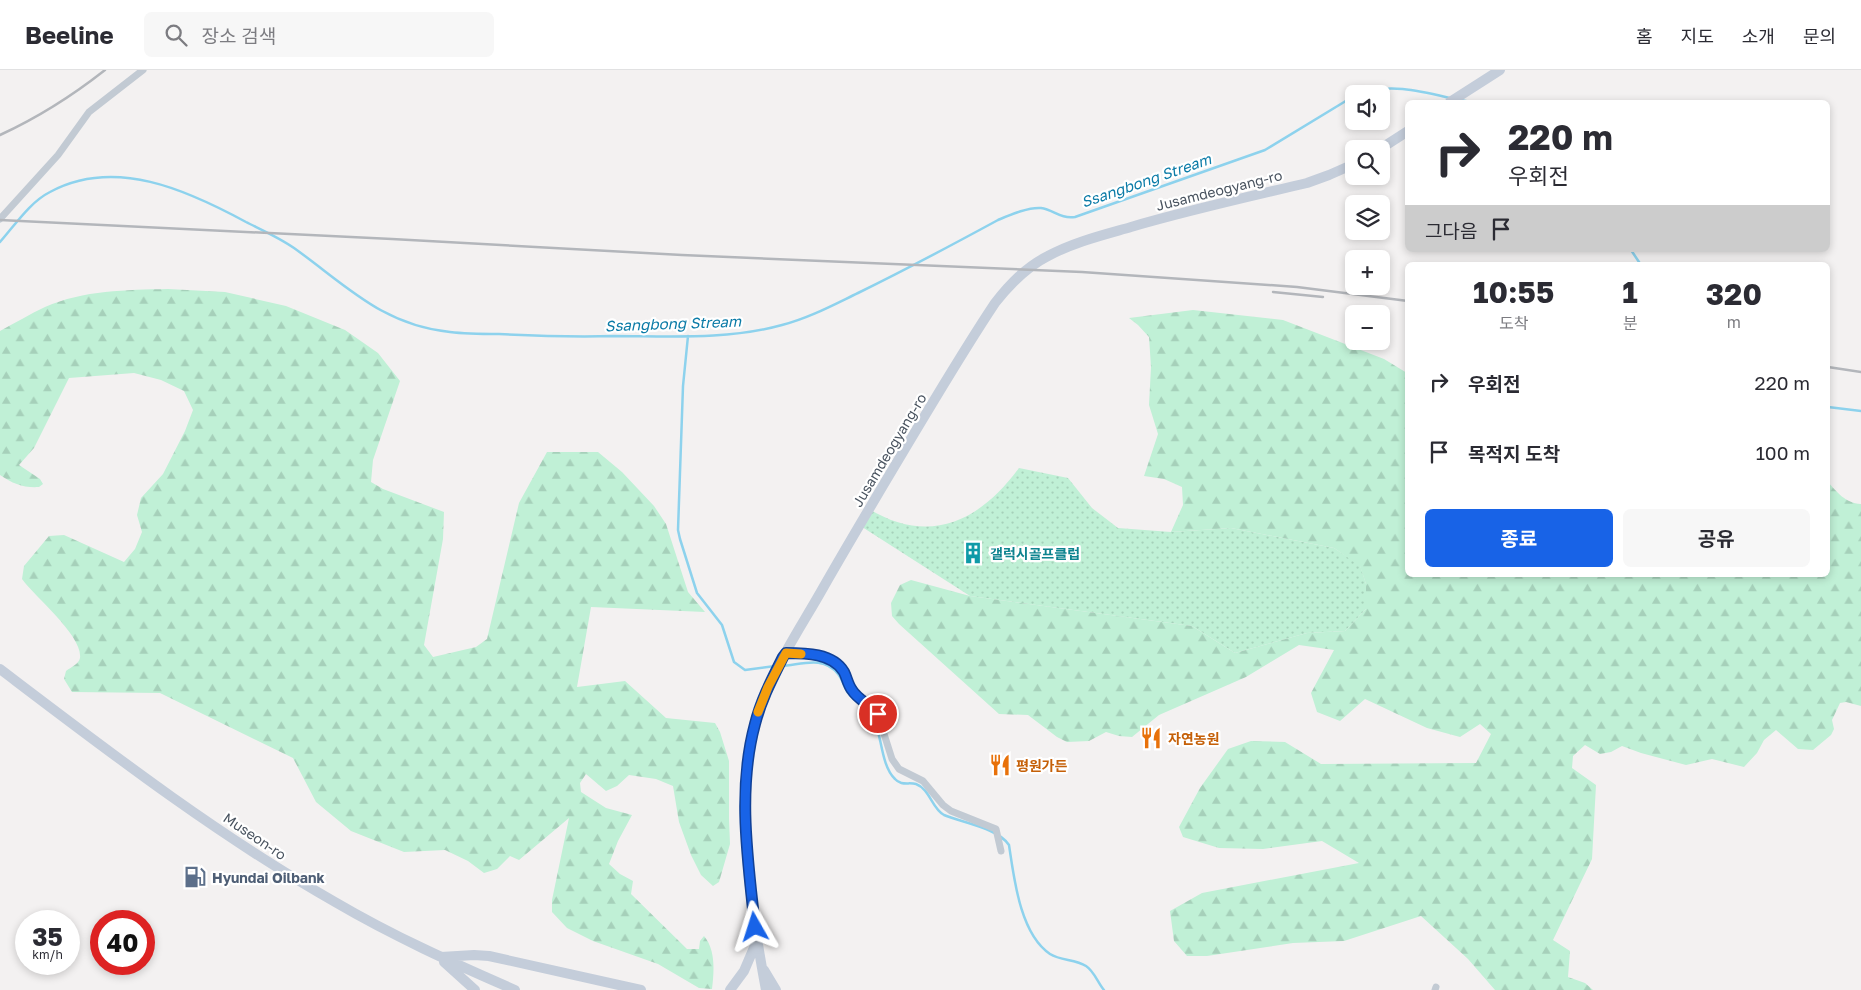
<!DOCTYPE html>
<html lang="ko">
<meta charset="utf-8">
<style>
:root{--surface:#fff;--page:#f7f7f7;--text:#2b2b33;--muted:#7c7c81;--line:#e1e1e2;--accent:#1863e7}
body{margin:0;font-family:"Golos Text","Noto Sans KR",sans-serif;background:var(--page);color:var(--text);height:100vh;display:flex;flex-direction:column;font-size:19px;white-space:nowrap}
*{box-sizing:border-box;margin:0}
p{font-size:16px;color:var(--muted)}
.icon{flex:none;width:28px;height:28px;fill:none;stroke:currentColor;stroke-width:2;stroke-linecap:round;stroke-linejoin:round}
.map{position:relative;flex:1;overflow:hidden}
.panel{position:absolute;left:1405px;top:192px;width:425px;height:315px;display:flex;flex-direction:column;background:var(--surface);border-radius:8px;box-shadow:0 2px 8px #0003}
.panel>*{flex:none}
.hud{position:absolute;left:1405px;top:30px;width:425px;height:152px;border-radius:8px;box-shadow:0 2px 8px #0003;background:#fff;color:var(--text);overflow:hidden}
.tools{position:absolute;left:1345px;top:15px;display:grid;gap:10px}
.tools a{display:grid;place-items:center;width:45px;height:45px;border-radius:8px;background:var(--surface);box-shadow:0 2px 8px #0003;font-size:25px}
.speed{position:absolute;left:15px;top:840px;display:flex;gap:10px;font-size:25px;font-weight:700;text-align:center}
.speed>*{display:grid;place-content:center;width:65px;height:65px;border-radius:50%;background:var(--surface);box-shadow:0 2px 8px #0003;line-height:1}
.speed small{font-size:12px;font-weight:400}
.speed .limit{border:8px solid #d22;background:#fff;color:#111}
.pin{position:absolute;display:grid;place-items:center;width:42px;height:42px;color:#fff;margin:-21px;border:2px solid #fff;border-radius:50%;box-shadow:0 1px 5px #0007}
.me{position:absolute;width:55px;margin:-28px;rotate:354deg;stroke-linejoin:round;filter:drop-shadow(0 0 4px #0008)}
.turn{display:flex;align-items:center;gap:18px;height:105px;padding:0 20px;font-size:22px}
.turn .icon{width:65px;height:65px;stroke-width:2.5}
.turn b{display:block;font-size:35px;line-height:42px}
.then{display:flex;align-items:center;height:48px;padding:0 20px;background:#0003;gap:10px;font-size:19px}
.eta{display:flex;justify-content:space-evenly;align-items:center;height:85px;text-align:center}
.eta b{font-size:30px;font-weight:700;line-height:35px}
.primary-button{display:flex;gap:10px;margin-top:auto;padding:10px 20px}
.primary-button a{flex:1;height:58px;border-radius:8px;background:var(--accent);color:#fff;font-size:20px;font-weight:700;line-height:58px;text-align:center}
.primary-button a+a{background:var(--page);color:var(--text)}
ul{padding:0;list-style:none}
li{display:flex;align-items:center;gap:15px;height:70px;padding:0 20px}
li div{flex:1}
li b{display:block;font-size:19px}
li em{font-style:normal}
header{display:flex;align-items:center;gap:30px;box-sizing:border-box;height:70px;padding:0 25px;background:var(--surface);border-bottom:1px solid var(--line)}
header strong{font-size:24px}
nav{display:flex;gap:28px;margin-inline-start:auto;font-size:18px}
.search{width:350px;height:45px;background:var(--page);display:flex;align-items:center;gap:12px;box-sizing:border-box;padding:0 18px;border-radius:8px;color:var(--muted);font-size:19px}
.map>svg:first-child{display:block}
.grass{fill:url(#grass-dots)}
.forest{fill:url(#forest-firs)}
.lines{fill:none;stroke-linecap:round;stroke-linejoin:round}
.stream{stroke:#8dd2ed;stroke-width:2.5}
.street{stroke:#c2cad3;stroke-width:7}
.secondary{stroke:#c4cdda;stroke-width:10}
.rail{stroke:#b3b6bb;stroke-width:2.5}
.route-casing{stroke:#104096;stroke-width:12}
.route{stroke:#1863e7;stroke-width:9}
.slow{stroke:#f59e0b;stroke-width:9}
.labels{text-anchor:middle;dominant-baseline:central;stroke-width:4.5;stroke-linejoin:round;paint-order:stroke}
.street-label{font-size:14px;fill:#49535f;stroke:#fff}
.culture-label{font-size:14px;font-weight:bold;fill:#0d838f;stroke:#fff;text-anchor:start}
.food-label{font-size:14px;font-weight:bold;fill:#c56008;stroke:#fff;text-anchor:start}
.service-label{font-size:14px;font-weight:bold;fill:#4e5e75;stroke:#fff;text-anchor:start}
.water-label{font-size:15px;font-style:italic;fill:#0b7ba7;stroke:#fff}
</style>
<header>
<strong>Beeline</strong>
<div class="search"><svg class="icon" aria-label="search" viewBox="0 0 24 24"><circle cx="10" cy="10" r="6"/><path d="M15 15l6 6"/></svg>장소 검색</div>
<nav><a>홈</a><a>지도</a><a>소개</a><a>문의</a></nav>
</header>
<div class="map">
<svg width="1861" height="920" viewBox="0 0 1861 920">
<defs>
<pattern id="grass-dots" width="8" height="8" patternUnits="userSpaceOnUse" patternTransform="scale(1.25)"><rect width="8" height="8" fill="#c0f0d6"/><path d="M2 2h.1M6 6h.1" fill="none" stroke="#a6d0ba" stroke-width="1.8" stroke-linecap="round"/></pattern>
<pattern id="forest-firs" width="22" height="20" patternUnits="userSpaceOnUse" patternTransform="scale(1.25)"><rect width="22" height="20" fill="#c0f0d6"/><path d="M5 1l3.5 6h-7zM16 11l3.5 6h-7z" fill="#a6d0ba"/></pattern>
</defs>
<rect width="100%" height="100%" fill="#f3f1f1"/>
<path class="grass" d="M1019,398L1068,408L1092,438L1118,458L1171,462L1231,458L1334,478L1360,495L1366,514V539L1345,561L1307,563L1235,583L1192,556L970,526L859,455L869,439C930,476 980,451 1019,398Z"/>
<path class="forest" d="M168,219L225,222L286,236L345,260L378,283L400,311L373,390L371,412L383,419L444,442L443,469L424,575L433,587L476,577L487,569L519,433L547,382H598L622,402L654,436L666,454L688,522L705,542L591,537L577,617L625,611L666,648L715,653L720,662L729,691V749L730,774L719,812L713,816L701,805L691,785L679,752L673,716L656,709L629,705L617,716L606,721L586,704L580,713L581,722L606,738L632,745L618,771L609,794L620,804L633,811L631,824L687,879H699L700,871L704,866C716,880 714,902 712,919L699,918L658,894L593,871L567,858L552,842V830L569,748L519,790L510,786L497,799L484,803L468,791L445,780L404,782L351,761L316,732L293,688L160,623L72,622L64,609L66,601C71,597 79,594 80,588C83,566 36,528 22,509L24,496L49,466L64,465L124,492L135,479L142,462L137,445L141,428L163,404L185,361L193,340L184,321L161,310L134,303L69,308L34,378L19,395L40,409L43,414L39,417C24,418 13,414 0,405V261C15,253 30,244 45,237C84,220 126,220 168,219Z
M1193,240L1283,250L1384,289L1407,303L1408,505H1828V412C1837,422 1845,433 1861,434V636L1846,632L1840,633L1832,650L1834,659L1831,665L1813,680L1798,679L1776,660L1764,670L1757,683L1744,697L1712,689L1686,695L1641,683L1622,676L1611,682L1600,684L1585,675L1573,686L1572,698L1596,715L1592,789L1553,870L1570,881L1568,907L1585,913L1593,920H1495L1468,889L1421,846L1344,871L1293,873L1207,886H1187L1174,871L1170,841L1202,823L1359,793L1322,771L1263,779L1219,778L1183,767L1179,757L1200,718L1228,679L1251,671L1285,672L1321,694L1476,693L1491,664L1480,654L1460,667L1427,658L1365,629L1340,651L1317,642L1311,623L1334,580L1299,575L1246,607L1159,645L1132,667L1119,666L1106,662L1089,671L1067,672L1057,667L1028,645L999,644L899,554L892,546L891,533L900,515L911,510L970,526L1192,556L1235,583L1307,563L1345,561L1366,539V514L1360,496L1334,478L1231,458L1171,462L1183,435L1182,417L1164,409L1144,406L1158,364L1149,335L1151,297L1149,267L1138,255L1129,248Z"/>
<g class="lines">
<path class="stream" d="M1359,24C1389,13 1420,21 1450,28
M1460,30L1471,32
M0,172C15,155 30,132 50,122C115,87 187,120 246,152C262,160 280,168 294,178C346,215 382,255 450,262C466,264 483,264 499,264C538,266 576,267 614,266C670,266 728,270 782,255C809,248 833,235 858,223C905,200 952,175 998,150C1010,145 1028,137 1041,138C1054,140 1060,149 1075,147L1265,80L1354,26
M1631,180L1641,195
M688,266L683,316L678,460L680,469L697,523L722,555L734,592L745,600L775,596
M1828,337L1861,341
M781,596C801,595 823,585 838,604C843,610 844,618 849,624C855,632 866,636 872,645C882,661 880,695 895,709C901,716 909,712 916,714C930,719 932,739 944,745C963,753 998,758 1009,775C1014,808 1020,864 1050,884C1061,891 1075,889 1086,896C1094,901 1098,913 1104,920"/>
<path class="street" d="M0,149L58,85L89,42L143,0
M786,583L823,587L839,596L853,622L878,645L892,689L899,699L923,711L943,735L951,741L996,759L1001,781
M1435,920L1436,917"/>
<path class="secondary" d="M1450,32L1500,0
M1380,79L1408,61
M0,599C108,681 217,765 335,832C393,866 453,893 515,920
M441,887L474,885L489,886L641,920
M444,892L475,920
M764,900L776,920
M730,920L744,901L756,873
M766,920C751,840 737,749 752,668C762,613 796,566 823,518C855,462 888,407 921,352C945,312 969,272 995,233C1010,214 1026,197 1048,186C1074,172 1103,165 1131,157C1189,140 1248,127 1307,113L1329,105L1354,94"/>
<path class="rail" d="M0,65C37,48 72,26 105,0
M0,150L392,169L682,185L1082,202L1297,217L1408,231
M1273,222L1323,227
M1828,297L1861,302"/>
</g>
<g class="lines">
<g class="route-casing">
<path id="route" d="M755,857C748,791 737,720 755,654C761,630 772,609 783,587L786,583C805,583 833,583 844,602C847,608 848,615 852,620C858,630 871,635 878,644"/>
</g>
<use href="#route" class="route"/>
<path class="slow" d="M758,642L768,617L786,583L801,584"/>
</g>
<defs>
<g id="building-bare" transform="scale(1.725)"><path d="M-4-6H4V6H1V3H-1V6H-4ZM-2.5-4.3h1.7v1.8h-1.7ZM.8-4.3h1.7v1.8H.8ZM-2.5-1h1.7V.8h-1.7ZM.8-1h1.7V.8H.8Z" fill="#0f9aa8" stroke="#fff" stroke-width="2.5" paint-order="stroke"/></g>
<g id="restaurant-bare" transform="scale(1.725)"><path d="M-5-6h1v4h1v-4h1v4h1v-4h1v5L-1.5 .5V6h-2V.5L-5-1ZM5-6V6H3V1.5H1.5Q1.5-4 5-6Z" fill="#e8710a" stroke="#fff" stroke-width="2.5" paint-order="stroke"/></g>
<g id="fuel-bare" transform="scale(1.725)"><path d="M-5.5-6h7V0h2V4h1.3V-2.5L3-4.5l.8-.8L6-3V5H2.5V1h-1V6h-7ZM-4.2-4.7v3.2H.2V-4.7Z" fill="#5c6f8a" stroke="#fff" stroke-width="2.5" paint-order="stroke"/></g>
</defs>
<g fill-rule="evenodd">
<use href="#building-bare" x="973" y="483"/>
<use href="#restaurant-bare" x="1151" y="668"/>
<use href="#restaurant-bare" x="1000" y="695"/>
<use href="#fuel-bare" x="195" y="807"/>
</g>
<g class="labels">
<g class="street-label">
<text transform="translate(1219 120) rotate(-14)">Jusamdeogyang-ro</text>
<text transform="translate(889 380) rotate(-59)">Jusamdeogyang-ro</text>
<text transform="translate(255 766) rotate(34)">Museon-ro</text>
</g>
<g class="culture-label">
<text x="990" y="483">갤럭시골프클럽</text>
</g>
<g class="food-label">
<text x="1168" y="668">자연농원</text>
<text x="1016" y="695">평원가든</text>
</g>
<g class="service-label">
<text x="212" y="807">Hyundai Oilbank</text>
</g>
<g class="water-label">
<text transform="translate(1146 110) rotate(-19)">Ssangbong Stream</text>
<text transform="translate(673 253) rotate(-2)">Ssangbong Stream</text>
</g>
</g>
</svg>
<div class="tools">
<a><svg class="icon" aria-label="sound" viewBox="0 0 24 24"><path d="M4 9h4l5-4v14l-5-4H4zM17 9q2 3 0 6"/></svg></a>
<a><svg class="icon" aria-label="search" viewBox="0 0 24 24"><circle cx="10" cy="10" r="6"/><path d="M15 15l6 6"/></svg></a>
<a><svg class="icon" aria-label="layers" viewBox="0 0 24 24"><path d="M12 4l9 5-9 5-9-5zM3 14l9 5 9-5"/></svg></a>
<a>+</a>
<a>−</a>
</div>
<div class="speed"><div>35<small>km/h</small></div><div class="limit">40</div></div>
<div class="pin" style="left:878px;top:644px;background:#d93025"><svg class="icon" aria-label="arrive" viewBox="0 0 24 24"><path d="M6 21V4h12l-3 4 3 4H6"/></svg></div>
<svg class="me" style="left:755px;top:857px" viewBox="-20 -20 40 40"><path d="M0-17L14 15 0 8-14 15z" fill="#1863e7" stroke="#fff" stroke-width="4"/></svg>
<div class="hud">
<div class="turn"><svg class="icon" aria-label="right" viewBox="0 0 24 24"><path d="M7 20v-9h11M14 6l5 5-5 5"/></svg><div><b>220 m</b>우회전</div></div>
<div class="then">그다음<svg class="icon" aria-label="arrive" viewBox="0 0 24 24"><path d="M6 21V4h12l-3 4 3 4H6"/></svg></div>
</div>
<section class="panel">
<div class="eta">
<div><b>10:55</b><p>도착</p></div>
<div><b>1</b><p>분</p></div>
<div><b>320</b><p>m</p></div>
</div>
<ul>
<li><svg class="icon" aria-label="right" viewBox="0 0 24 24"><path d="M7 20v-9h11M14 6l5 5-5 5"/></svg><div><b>우회전</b></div><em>220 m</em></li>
<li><svg class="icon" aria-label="arrive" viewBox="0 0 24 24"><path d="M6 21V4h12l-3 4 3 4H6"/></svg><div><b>목적지 도착</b></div><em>100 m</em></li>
</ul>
<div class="primary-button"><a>종료</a><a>공유</a></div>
</section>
</div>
